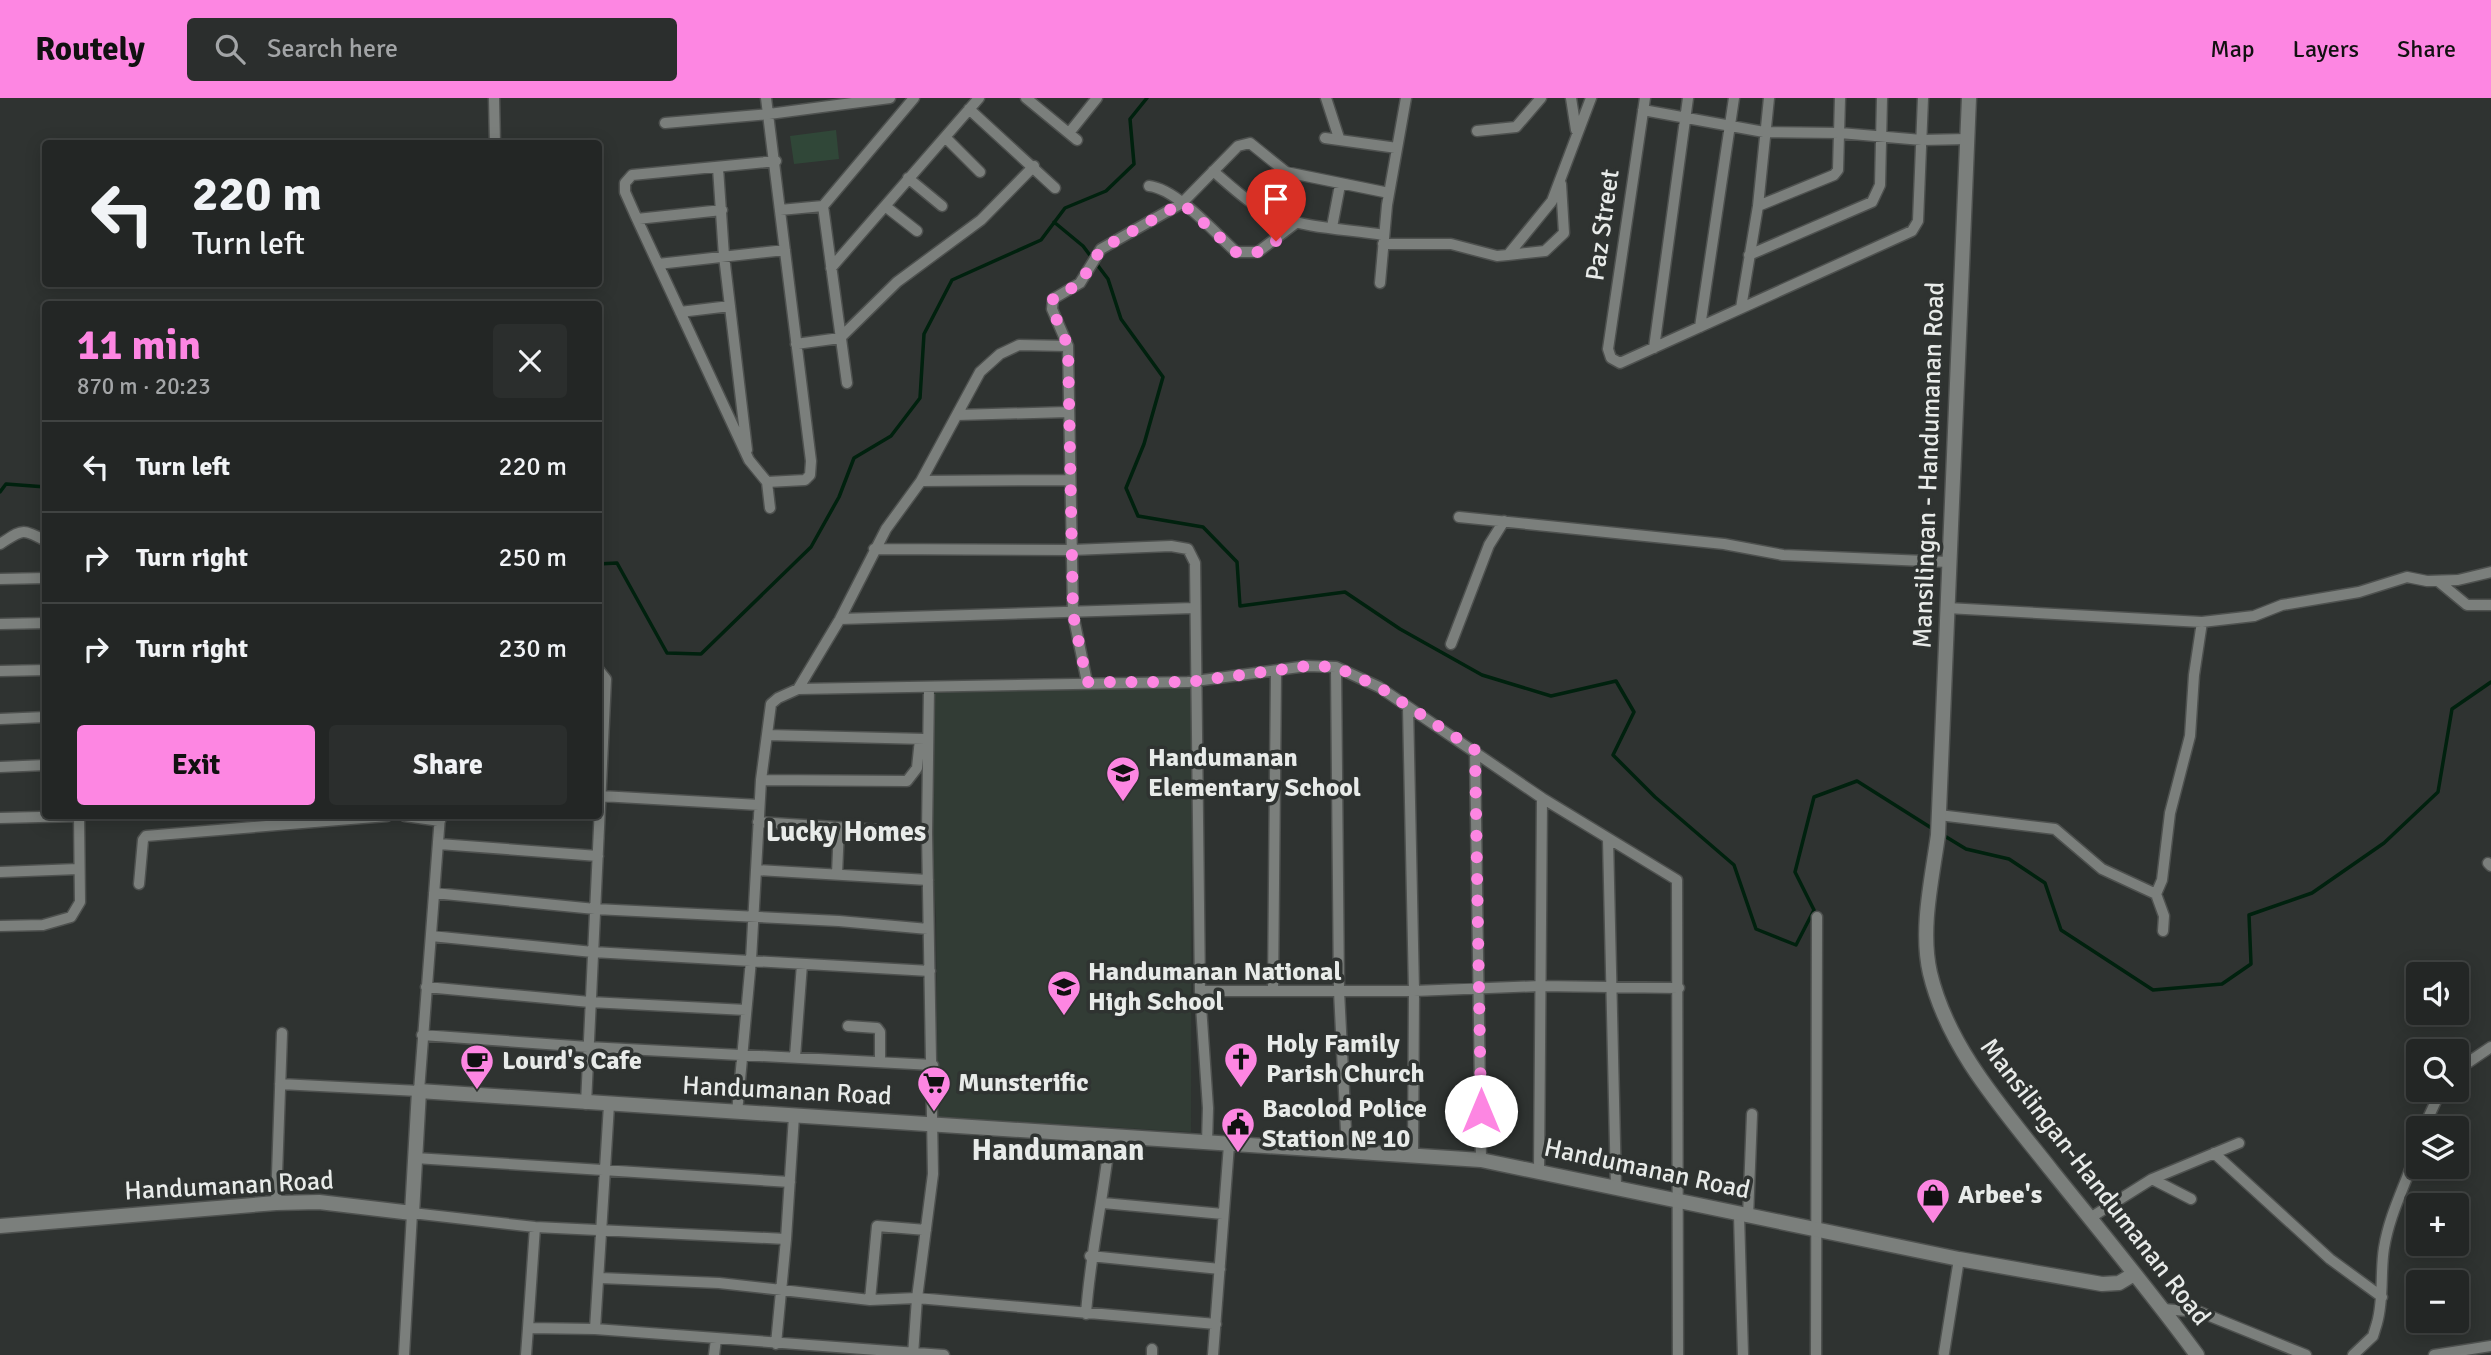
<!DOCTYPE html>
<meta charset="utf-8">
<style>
:root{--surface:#232625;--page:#2b2e2d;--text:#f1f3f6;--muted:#a3a5a7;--line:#404342;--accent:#fd86e2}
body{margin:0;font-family:Signika,sans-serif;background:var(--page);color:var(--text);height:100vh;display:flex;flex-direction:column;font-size:26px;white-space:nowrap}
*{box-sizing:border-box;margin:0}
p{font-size:23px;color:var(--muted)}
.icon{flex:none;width:38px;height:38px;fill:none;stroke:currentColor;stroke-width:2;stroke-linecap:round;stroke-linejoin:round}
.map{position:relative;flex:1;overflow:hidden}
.side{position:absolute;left:42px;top:203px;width:560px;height:518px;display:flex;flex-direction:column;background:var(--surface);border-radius:7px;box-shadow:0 4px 18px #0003,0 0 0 2px var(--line)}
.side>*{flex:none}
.top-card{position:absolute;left:42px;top:42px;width:560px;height:147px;border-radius:7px;box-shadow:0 4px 18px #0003,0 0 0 2px var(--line);background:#232625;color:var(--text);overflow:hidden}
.controls{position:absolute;left:2406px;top:864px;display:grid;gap:14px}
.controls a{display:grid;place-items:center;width:63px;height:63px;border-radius:7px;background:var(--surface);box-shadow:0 4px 18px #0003,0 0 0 2px var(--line);font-size:35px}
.pin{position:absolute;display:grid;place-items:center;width:60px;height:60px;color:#fff;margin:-72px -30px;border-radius:50% 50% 50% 0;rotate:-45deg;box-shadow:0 0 7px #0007}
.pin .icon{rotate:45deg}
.me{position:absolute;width:77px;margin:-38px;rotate:0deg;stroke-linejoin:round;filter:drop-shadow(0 0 5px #0008)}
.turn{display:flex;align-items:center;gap:24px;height:147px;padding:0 35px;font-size:32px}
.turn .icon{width:91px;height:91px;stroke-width:2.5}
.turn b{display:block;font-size:49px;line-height:60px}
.round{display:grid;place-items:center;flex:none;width:74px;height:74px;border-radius:7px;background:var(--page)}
.headline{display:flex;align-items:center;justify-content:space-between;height:119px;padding:0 35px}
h1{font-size:42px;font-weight:800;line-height:52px;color:var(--accent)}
.button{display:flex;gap:14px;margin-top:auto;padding:14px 35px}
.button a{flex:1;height:80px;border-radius:7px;background:var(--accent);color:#111;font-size:28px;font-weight:800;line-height:80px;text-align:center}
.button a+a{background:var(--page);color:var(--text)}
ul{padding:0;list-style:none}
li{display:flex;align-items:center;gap:21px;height:91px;padding:0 35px;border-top:2px solid var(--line)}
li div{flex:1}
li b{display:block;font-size:26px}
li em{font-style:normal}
header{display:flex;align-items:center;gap:42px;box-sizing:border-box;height:98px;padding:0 35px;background:var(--accent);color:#111}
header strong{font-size:33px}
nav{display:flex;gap:38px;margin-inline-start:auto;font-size:24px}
.search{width:490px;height:63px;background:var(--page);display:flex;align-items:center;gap:18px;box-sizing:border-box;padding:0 24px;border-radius:7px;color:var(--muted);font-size:26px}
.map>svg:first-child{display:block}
.built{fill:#323c35}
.green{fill:#304738}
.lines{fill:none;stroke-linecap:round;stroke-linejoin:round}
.stream{stroke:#00210e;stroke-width:3.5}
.minor-casing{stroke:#4e514f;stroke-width:13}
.tertiary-casing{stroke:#4e514f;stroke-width:17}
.minor{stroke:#7b7f7c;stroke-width:10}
.tertiary{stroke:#7b7f7c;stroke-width:14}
.route{stroke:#fd86e2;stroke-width:12;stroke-dasharray:0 21.6}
.labels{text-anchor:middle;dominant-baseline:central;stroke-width:7;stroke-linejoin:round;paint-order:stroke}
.street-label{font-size:26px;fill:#e8ebe9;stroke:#2f3331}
.poi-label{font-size:26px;font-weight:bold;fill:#e8ebe9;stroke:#2f3331;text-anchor:start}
.neighbourhood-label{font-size:28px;font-weight:bold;fill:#e8ebe9;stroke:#2f3331}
.quarter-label{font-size:30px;font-weight:bold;fill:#e8ebe9;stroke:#2f3331}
</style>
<header>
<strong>Routely</strong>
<div class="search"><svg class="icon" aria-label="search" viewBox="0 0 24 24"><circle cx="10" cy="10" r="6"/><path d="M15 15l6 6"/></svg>Search here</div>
<nav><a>Map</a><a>Layers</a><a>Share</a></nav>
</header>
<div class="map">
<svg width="2491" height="1257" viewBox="0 0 2491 1257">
<rect width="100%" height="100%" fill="#2f3331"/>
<path class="built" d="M1192,589L1191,1034L938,1019L936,819L929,708L933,594Z"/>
<path class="green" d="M836,32L839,61L794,66L790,38Z"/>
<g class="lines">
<path class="stream" d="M1054,124L1083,148L1108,181L1121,221L1163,279L1144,346L1126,390L1138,418L1203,429L1237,464L1240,508L1345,494L1400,531L1482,577L1551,598L1616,583L1634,614L1613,657L1655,699L1734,767L1756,831L1796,847L1814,812L1795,774L1814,699L1857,683L1933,731
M0,394L6,386L46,389
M598,466L617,465L667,555L701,556L811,449L839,399L854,360L891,338L920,300L924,236L952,182L1041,142L1065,110L1106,93L1134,66L1130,21L1147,0
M1943,737L1966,751L2009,761L2045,785L2061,832L2153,892L2222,886L2251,866L2249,817L2312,795L2384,745L2438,694L2452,611L2491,584"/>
<g class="minor-casing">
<path id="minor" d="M494,0L495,46
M766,0L811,363L810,377L805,382L767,384
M1026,0L1077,42
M1326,0L1339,40
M1571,0L1576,32
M1645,0L1608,251L1611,260L1620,265L1912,133L1918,123L1923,0
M969,11L1055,90
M1643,12L1764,34L1840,35L1922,42L1967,41
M665,25L769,16L890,0
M1477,33L1516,29L1541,0
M1069,35L1097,0
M945,39L980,74
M1325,40L1397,50
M718,70L724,158L747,352
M1213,73C1232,89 1252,109 1276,118C1309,131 1349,131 1384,137
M908,80L942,108
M1149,88C1177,91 1215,135 1236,154H1258L1297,124
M885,108L917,133
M1758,108L1834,77L1838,72L1840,0
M780,112L823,108
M637,121L722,112
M1332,129L1340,87
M1383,146H1451L1497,158L1508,157L1552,103L1591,0
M1508,157L1545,153L1564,135L1561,86
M1749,157L1872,104L1880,87L1882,0
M658,166L785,152
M831,170L979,0
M1380,185L1387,107L1406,0
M1741,210L1758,108L1769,0
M680,214L730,208
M1700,229L1734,0
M796,246L840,240L897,184L981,122L1034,68
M1068,248L1052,211L1053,201L1080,185L1101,151L1182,105L1238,48L1250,45L1286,74L1389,95
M1654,250L1688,0
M847,285L823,108L914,0
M957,317L1068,314
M921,383L1070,382
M770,410L767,384L749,362L637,121L625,94V85L632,77L776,63
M1459,419L1724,446L1783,457L1949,464
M0,446C22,432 21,429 46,443
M874,451L1072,452L1171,448L1188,451L1195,465L1200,893L1208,1010L1207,1045
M0,481L46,480
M2438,483L2467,507H2491
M1947,510L2202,524L2254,518L2282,507L2359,494L2407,479L2427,483L2458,482L2491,474
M840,521L1194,510
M0,526L46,525
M1451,546L1489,447L1504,423
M1336,569L1339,893L1347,1053
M0,573L46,572
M798,591L840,521L886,431L921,383L980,274L1000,256L1019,247L1068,248L1073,516L1087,584
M1408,609L1414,893L1413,1057
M0,621L46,619
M767,637L925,641
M1475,652L1481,1062
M0,669L46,667
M761,682L907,683L917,670L920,641
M601,698L759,707
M1939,717L2055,731L2102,771L2156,796L2162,782L2170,715L2190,638L2194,577L2202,524
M405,718L440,723
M0,720L79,718
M758,724L927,735
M1608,741L1616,1089
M439,746L598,758
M2488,765L2491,768
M756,772L928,782
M0,774L78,771
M837,776L839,730
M139,786L143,742L146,738L387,718
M434,795L595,811L839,823L928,831
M2156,796L2164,818L2163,833
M0,828L43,827L71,819L80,804L79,718
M431,838L593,854L930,873
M426,889L590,904L746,912
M1273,892L1276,574
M1200,893H1414L1540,888L1679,890
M848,928L877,930L880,934V964
M422,937L588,949L933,967
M795,959L802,866
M2457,972L2491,949
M280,986L419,993L440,718
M586,1006L606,581L598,571
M737,1015L751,862L761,682L771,606L778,600L798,591L1188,584L1307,568L1336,569L1379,589L1542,700L1677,782L1678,1257
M2423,1031L2441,992
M2214,1055L2330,1161L2382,1199
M415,1060L790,1084
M1539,1072L1542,700
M2152,1081L2191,1101
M276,1105L282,935
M1103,1105L1223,1116
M1739,1117L1743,1257
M1748,1119L1752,1016
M2090,1120L2152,1081L2239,1045
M1090,1158L1220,1171
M600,1180L719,1185L870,1202L917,1200L1216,1226
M870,1202L877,1128L926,1132
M2163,1211L2200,1214L2306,1257
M1086,1216C1090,1156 1104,1098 1110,1038
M528,1230L535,1129
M595,1231L609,1007
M776,1246L786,1141L794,1018
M1944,1255L1959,1161
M404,1257L412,1115L535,1129L786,1141
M526,1257L528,1230L595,1231L944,1257
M714,1257L716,1241
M913,1257L917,1200L933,1076L927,735L929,589
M1152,1257V1251
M1213,1257L1229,1047
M1816,1257L1817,819
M2353,1257L2373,1238L2377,1225C2384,1200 2380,1175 2384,1150C2390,1113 2408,1083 2418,1048
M2434,1257L2491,1248"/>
</g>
<g class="tertiary-casing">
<path id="tertiary" d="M1969,0L1938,737C1932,781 1920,831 1930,875C1948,951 2004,1012 2052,1073C2101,1134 2151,1194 2197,1257
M0,1128L276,1105L319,1104L412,1115L419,993L1481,1062L1959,1161L2102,1186L2119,1185L2134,1176"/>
</g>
<use href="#minor" class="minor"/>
<use href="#tertiary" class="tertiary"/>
</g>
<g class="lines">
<path class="route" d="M1276,143L1258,154H1236L1182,105L1101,151L1080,185L1053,201L1052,211L1068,248L1073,516L1087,584H1188L1307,568L1336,569L1379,589L1475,652L1481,1013"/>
</g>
<defs>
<g id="school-pin" transform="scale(1.75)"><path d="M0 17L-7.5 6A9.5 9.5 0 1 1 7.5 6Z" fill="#fd86e2" stroke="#2f3331"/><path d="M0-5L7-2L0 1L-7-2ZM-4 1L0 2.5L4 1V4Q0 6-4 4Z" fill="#111"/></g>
<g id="church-pin" transform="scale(1.75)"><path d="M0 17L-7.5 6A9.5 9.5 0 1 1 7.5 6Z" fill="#fd86e2" stroke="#2f3331"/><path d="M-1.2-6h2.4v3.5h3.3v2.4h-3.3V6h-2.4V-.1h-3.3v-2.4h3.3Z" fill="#111"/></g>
<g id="cafe-pin" transform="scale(1.75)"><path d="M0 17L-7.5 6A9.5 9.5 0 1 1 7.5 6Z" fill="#fd86e2" stroke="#2f3331"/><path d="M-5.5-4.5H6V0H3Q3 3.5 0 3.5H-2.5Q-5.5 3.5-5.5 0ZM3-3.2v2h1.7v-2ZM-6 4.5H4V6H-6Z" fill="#111"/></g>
<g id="supermarket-pin" transform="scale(1.75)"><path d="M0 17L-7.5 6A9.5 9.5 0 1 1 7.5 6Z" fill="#fd86e2" stroke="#2f3331"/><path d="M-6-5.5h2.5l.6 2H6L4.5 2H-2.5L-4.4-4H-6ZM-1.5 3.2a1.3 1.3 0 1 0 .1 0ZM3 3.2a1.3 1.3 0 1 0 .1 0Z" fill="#111"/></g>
<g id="civic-pin" transform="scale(1.75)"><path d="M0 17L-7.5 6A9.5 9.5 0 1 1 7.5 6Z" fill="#fd86e2" stroke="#2f3331"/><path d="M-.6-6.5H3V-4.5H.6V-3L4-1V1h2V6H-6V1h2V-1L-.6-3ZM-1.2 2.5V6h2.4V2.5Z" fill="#111"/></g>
<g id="shop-pin" transform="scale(1.75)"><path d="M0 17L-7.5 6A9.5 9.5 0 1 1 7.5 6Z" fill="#fd86e2" stroke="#2f3331"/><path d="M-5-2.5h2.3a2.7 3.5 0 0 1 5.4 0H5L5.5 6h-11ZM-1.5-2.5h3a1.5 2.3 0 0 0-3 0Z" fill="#111"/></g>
</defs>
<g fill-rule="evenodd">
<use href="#school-pin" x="1123" y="675"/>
<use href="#school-pin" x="1064" y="889"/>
<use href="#church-pin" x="1241" y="961"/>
<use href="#cafe-pin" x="477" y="963"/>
<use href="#supermarket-pin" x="934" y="985"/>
<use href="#civic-pin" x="1238" y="1026"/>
<use href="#shop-pin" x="1933" y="1097"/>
</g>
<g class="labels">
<g class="street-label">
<text transform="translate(1603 127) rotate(-82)">Paz Street</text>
<text transform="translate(1929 367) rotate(-88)">Mansilingan - Handumanan Road</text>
<text transform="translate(787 993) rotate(3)">Handumanan Road</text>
<text transform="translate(1647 1071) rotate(12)">Handumanan Road</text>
<text transform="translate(2095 1084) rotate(52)">Mansilingan-Handumanan Road</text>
<text transform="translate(229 1088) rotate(-3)">Handumanan Road</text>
</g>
<g class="poi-label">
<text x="1148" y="660">Handumanan<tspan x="1148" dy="30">Elementary School</tspan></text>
<text x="1088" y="874">Handumanan National<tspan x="1088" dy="30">High School</tspan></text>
<text x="1266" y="946">Holy Family<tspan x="1266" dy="30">Parish Church</tspan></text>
<text x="502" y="963">Lourd's Cafe</text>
<text x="958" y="985">Munsterific</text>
<text x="1262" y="1011">Bacolod Police<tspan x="1262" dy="30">Station № 10</tspan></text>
<text x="1958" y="1097">Arbee's</text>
</g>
<g class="neighbourhood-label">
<text x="846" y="734">Lucky Homes</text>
</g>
<g class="quarter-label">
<text x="1058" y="1052">Handumanan</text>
</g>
</g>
</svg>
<div class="controls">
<a><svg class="icon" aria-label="sound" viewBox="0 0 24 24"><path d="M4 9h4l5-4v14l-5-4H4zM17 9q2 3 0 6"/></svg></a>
<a><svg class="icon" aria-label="search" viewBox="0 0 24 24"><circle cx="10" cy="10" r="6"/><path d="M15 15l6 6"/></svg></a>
<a><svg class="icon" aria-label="layers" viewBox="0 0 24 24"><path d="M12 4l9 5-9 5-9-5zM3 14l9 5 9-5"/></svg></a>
<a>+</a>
<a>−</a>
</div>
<div class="pin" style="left:1276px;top:143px;background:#d93025"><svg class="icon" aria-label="arrive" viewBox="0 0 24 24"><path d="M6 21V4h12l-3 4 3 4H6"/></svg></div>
<svg class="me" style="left:1481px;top:1013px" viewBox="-20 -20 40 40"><circle r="19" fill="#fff"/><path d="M0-13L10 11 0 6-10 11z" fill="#fd86e2"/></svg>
<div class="top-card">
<div class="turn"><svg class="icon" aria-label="left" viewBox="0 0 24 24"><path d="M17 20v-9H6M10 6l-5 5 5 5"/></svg><div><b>220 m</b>Turn left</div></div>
</div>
<section class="side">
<div class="headline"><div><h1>11 min</h1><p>870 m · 20:23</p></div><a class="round"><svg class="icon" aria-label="close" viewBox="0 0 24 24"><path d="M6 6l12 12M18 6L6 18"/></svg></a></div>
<ul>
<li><svg class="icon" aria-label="left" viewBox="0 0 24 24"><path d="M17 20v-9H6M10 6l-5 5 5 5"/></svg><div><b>Turn left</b></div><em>220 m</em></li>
<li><svg class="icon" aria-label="right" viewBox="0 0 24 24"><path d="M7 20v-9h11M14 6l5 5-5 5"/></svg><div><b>Turn right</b></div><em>250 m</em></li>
<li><svg class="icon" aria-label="right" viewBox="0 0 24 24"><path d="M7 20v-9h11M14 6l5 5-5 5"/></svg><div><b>Turn right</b></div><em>230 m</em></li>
</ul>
<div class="button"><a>Exit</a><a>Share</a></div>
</section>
</div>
